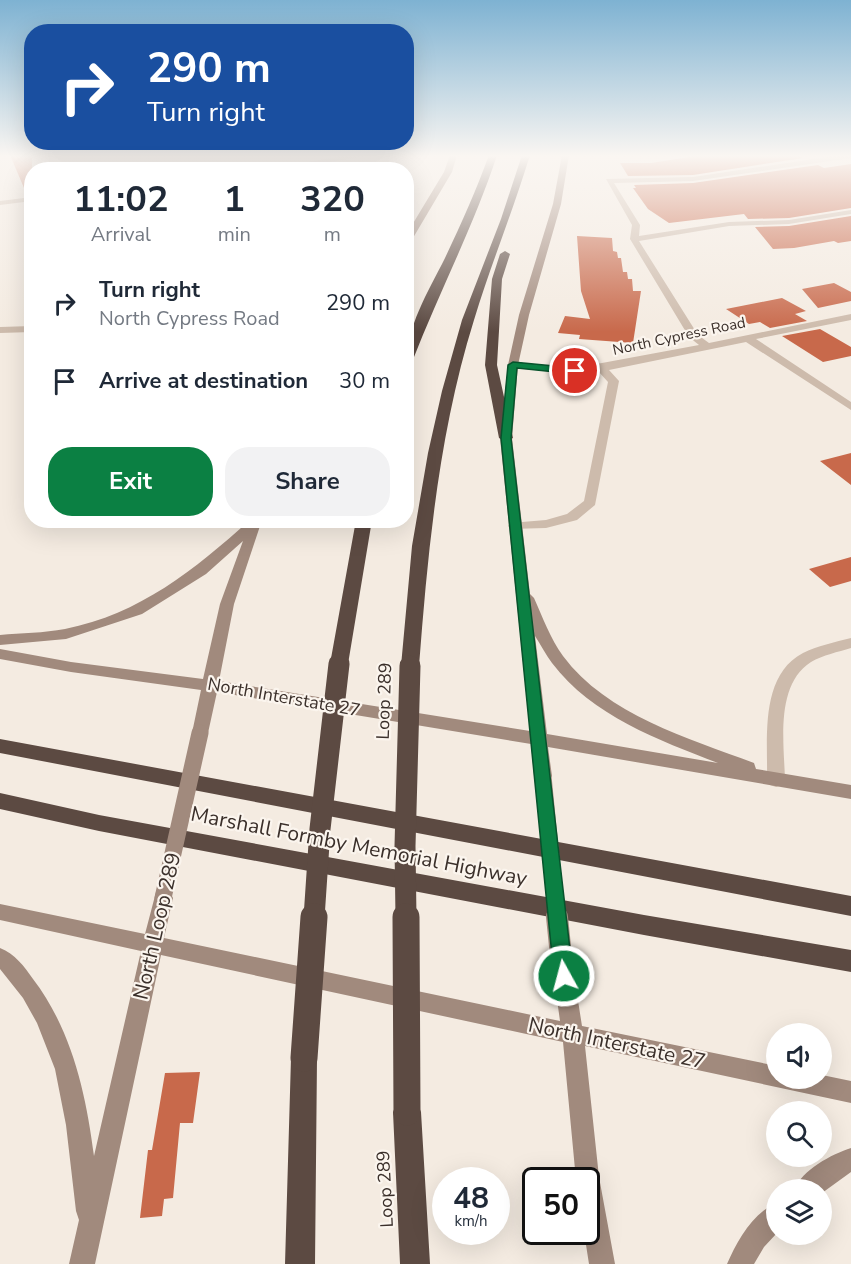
<!DOCTYPE html>
<style>
:root{--surface:#fff;--page:#f2f2f3;--text:#1f2937;--muted:#747a83;--accent:#0b8043}
body{margin:0;font-family:"Nunito Sans",sans-serif;background:var(--page);color:var(--text);height:100vh;display:flex;flex-direction:column;font-size:22px;white-space:nowrap}
*{box-sizing:border-box;margin:0}
p{font-size:20px;color:var(--muted)}
.icon{flex:none;width:33px;height:33px;fill:none;stroke:currentColor;stroke-width:2;stroke-linecap:round;stroke-linejoin:round}
.map{position:relative;flex:1;overflow:hidden}
.details{position:absolute;left:24px;top:162px;width:390px;height:366px;display:flex;flex-direction:column;background:var(--surface);border-radius:24px;box-shadow:0 6px 24px #0002}
.details>*{flex:none}
.banner{position:absolute;left:24px;top:24px;width:390px;height:126px;border-radius:24px;box-shadow:0 6px 24px #0002;background:#1a4fa0;color:#fff;overflow:hidden}
.buttons{position:absolute;left:766px;top:1023px;display:grid;gap:12px}
.buttons a{display:grid;place-items:center;width:66px;height:66px;border-radius:50%;background:var(--surface);box-shadow:0 6px 24px #0002;font-size:30px}
.speed{position:absolute;left:432px;top:1167px;display:flex;gap:12px;font-size:30px;font-weight:700;text-align:center}
.speed>*{display:grid;place-content:center;width:78px;height:78px;border-radius:50%;background:var(--surface);box-shadow:0 6px 24px #0002;line-height:1}
.speed small{font-size:15px;font-weight:400}
.speed .limit{border:3px solid #111;border-radius:9px;background:#fff;color:#111}
.pin{position:absolute;display:grid;place-items:center;width:51px;height:51px;color:#fff;margin:-26px;border:3px solid #fff;border-radius:50%;box-shadow:0 2px 6px #0007}
.me{position:absolute;width:66px;margin:-33px;rotate:353deg;stroke-linejoin:round;filter:drop-shadow(0 0 4px #0008)}
.turn{display:flex;align-items:center;gap:21px;height:126px;padding:0 24px;font-size:27px}
.turn .icon{width:78px;height:78px;stroke-width:2.5}
.turn b{display:block;font-size:42px;line-height:51px}
.eta{display:flex;justify-content:space-evenly;align-items:center;height:102px;text-align:center}
.eta b{font-size:36px;font-weight:700;line-height:42px}
.button{display:flex;gap:12px;margin-top:auto;padding:12px 24px}
.button a{flex:1;height:69px;border-radius:24px;background:var(--accent);color:#fff;font-size:24px;font-weight:700;line-height:69px;text-align:center}
.button a+a{background:var(--page);color:var(--text)}
ul{padding:0;list-style:none}
li{display:flex;align-items:center;gap:18px;height:78px;padding:0 24px}
li div{flex:1}
li b{display:block;font-size:22px}
li em{font-style:normal}
.map>svg:first-child{display:block}
.building{fill:#c8694b}
.lines{fill:none;stroke-linecap:round;stroke-linejoin:round}
.street{fill:#cdbbac;fill-rule:evenodd}
.secondary{fill:#a18a7d;fill-rule:evenodd}
.highway{fill:#5c4a42;fill-rule:evenodd}
.secondary-bridge-far1{stroke:#a18a7d;stroke-width:17}
.secondary-bridge{stroke:#a18a7d;stroke-width:22}
.highway-bridge-far1{stroke:#5c4a42;stroke-width:21}
.highway-bridge{stroke:#5c4a42;stroke-width:27}
.route{fill:#0b8043;stroke:#07532c;stroke-width:1.5}
.labels{text-anchor:middle;dominant-baseline:central;stroke-width:4.5;stroke-linejoin:round;paint-order:stroke}
.far-street-label{font-size:15px;fill:#3b302b;stroke:#fbf5ee}
.street-label{font-size:18px;fill:#3b302b;stroke:#fbf5ee}
.near-street-label{font-size:21px;fill:#3b302b;stroke:#fbf5ee}
</style>
<div class="map">
<svg width="851" height="1264" viewBox="0 0 851 1264">
<rect width="100%" height="100%" fill="#f4ebe1"/>
<path class="building" d="M10,155H32V195H27Z
M702,155H796L803,158L693,175L628,176L620,163H651Z
M851,164V208L789,218L748,219L744,214L669,223L648,209L633,188H636L634,185L693,183L818,165L824,168Z
M851,216V241L838,243L834,241L794,248L773,249L755,227L789,226Z
M577,236L612,238L613,251L617,252L618,258H621L623,272H627L628,279H632L633,291H641L633,343L579,339L580,335L558,333L565,316L590,319L581,291Z
M834,283L851,292V301L818,308L802,289Z
M782,298L806,311L795,314L807,321L770,328L760,322L749,324L726,309Z
M820,329L851,347V356L823,362L782,336Z
M851,453V485L820,461Z
M851,557V581L830,587L809,569Z
M200,1072L193,1123H180L173,1198L164,1199L162,1216L140,1218L148,1150H152L165,1073Z"/>
<g class="lines">
<path class="street" d="M350,155H372L280,170H258Z
M840,155H851V158L693,181L614,183L640,225L639,236L729,222L789,220L851,210V214L789,224L729,226L639,241L698,335L709,343L851,314V320L756,339L851,402V410L746,342L609,370L619,381L595,505L577,520L546,528L510,529L508,526L510,523L546,520L567,514L584,501L608,382L598,371L575,374L513,368L509,367V363L575,368L699,345L689,337L630,239L632,225L606,179L693,177Z
M32,197V201L0,205V201Z
M32,326V332L0,333V327Z
M851,638V648C838,652 823,655 811,662C775,685 784,743 785,780L782,785L776,787L770,785L767,780C768,740 759,676 803,653C817,646 835,642 851,638Z"/>
<path class="secondary" d="M450,155H457L452,172L410,243L406,245V235L444,172Z
M562,155H569L561,204L529,315L518,365L512,438L530,594L534,598C543,618 550,638 563,656C607,715 688,738 754,763L756,769L851,785V799L548,747L552,776L549,781L543,782L537,781L534,776L531,744L217,692L208,733L206,737H194L192,733L201,690L71,672L0,659V649L71,662L203,679L220,604L243,541L206,574L142,614L66,639L0,645V635C21,633 44,633 65,629C140,614 194,570 250,520H262L234,604L219,681L530,731L500,438L508,365L519,315L553,204ZM535,636C541,645 546,655 552,663C592,716 659,740 718,763L547,734Z
M163,890L170,892L173,898L164,938L560,1021L551,956L554,950L561,947L568,950L571,956L582,1026L777,1066V1078H822V1075L851,1081V1103L585,1046L599,1177L615,1264H589L584,1232H586V1180H576L563,1042L161,955L95,1264H69L79,1220L76,1211L66,1125L55,1069L37,1023L23,998L0,969V948C15,954 24,966 33,979C72,1030 86,1094 94,1156L141,951L0,920V904L145,934L156,892Z
M851,1148V1172L822,1193V1190H794C802,1170 832,1154 851,1148Z
M777,1203V1233L764,1247L754,1264H727C737,1241 753,1212 777,1203Z"/>
<path class="highway" d="M489,155H497C474,226 439,292 412,362L406,366C406,327 428,292 445,258C461,224 476,191 489,155Z
M522,155H530C513,211 491,264 474,320C439,432 428,549 419,666L417,670L410,672L403,670L401,666L412,546L428,453L442,391L462,320L501,219Z
M505,251L510,254L502,279L497,365L513,438L506,442L499,438L485,365L492,279L500,254Z
M356,520H372L348,664L346,668L339,670L332,668L330,664Z
M0,739L851,896V916L0,753Z
M0,793L99,815L644,915L851,950V972L644,935L99,831L0,809Z
M304,1045L313,1049L317,1058L315,1264H285L291,1058L295,1049Z
M407,1098L417,1102L421,1112L430,1264H400L393,1112L397,1102Z"/>
<path class="secondary-bridge-far1" d="M543,776L557,918
M163,898L200,733"/>
<path class="secondary-bridge" d="M557,917L561,956"/>
<path class="highway-bridge-far1" d="M314,918L320,829L339,664
M406,918L405,846L410,666"/>
<path class="highway-bridge" d="M406,917L407,1112
M304,1058L314,917"/>
</g>
<linearGradient id="sky" x2="0" y2="1"><stop stop-color="#7eb2d2"/><stop offset="0.47" stop-color="#faf6f2"/><stop offset="1" stop-color="#faf6f2" stop-opacity="0"/></linearGradient>
<rect width="851" height="332" fill="url(#sky)"/>
<path class="route" d="M513,362L575,368L580,371L575,374L517,368L511,438L573,976L571,982L564,984L557,982L554,976L501,438L508,365Z"/>
<g class="labels">
<g class="far-street-label">
<text transform="translate(679 336) rotate(-12)">North Cypress Road</text>
</g>
<g class="street-label">
<text transform="translate(284 697) rotate(10)">North Interstate 27</text>
<text transform="translate(384 701) rotate(-88)">Loop 289</text>
<text transform="translate(385 1189) rotate(-93)">Loop 289</text>
</g>
<g class="near-street-label">
<text transform="translate(359 846) rotate(11)">Marshall Formby Memorial Highway</text>
<text transform="translate(157 926) rotate(-77)">North Loop 289</text>
<text transform="translate(617 1043) rotate(12)">North Interstate 27</text>
</g>
</g>
</svg>
<div class="buttons">
<a><svg class="icon" aria-label="sound" viewBox="0 0 24 24"><path d="M4 9h4l5-4v14l-5-4H4zM17 9q2 3 0 6"/></svg></a>
<a><svg class="icon" aria-label="search" viewBox="0 0 24 24"><circle cx="10" cy="10" r="6"/><path d="M15 15l6 6"/></svg></a>
<a><svg class="icon" aria-label="layers" viewBox="0 0 24 24"><path d="M12 4l9 5-9 5-9-5zM3 14l9 5 9-5"/></svg></a>
</div>
<div class="speed"><div>48<small>km/h</small></div><div class="limit">50</div></div>
<div class="pin" style="left:575px;top:371px;background:#d93025"><svg class="icon" aria-label="arrive" viewBox="0 0 24 24"><path d="M6 21V4h12l-3 4 3 4H6"/></svg></div>
<svg class="me" style="left:564px;top:976px" viewBox="-20 -20 40 40"><circle r="17" fill="#0b8043" stroke="#fff" stroke-width="3"/><path d="M0-11L8 9 0 5-8 9z" fill="#fff"/></svg>
<div class="banner">
<div class="turn"><svg class="icon" aria-label="right" viewBox="0 0 24 24"><path d="M7 20v-9h11M14 6l5 5-5 5"/></svg><div><b>290 m</b>Turn right</div></div>
</div>
<section class="details">
<div class="eta">
<div><b>11:02</b><p>Arrival</p></div>
<div><b>1</b><p>min</p></div>
<div><b>320</b><p>m</p></div>
</div>
<ul>
<li><svg class="icon" aria-label="right" viewBox="0 0 24 24"><path d="M7 20v-9h11M14 6l5 5-5 5"/></svg><div><b>Turn right</b><p>North Cypress Road</p></div><em>290 m</em></li>
<li><svg class="icon" aria-label="arrive" viewBox="0 0 24 24"><path d="M6 21V4h12l-3 4 3 4H6"/></svg><div><b>Arrive at destination</b></div><em>30 m</em></li>
</ul>
<div class="button"><a>Exit</a><a>Share</a></div>
</section>
</div>
